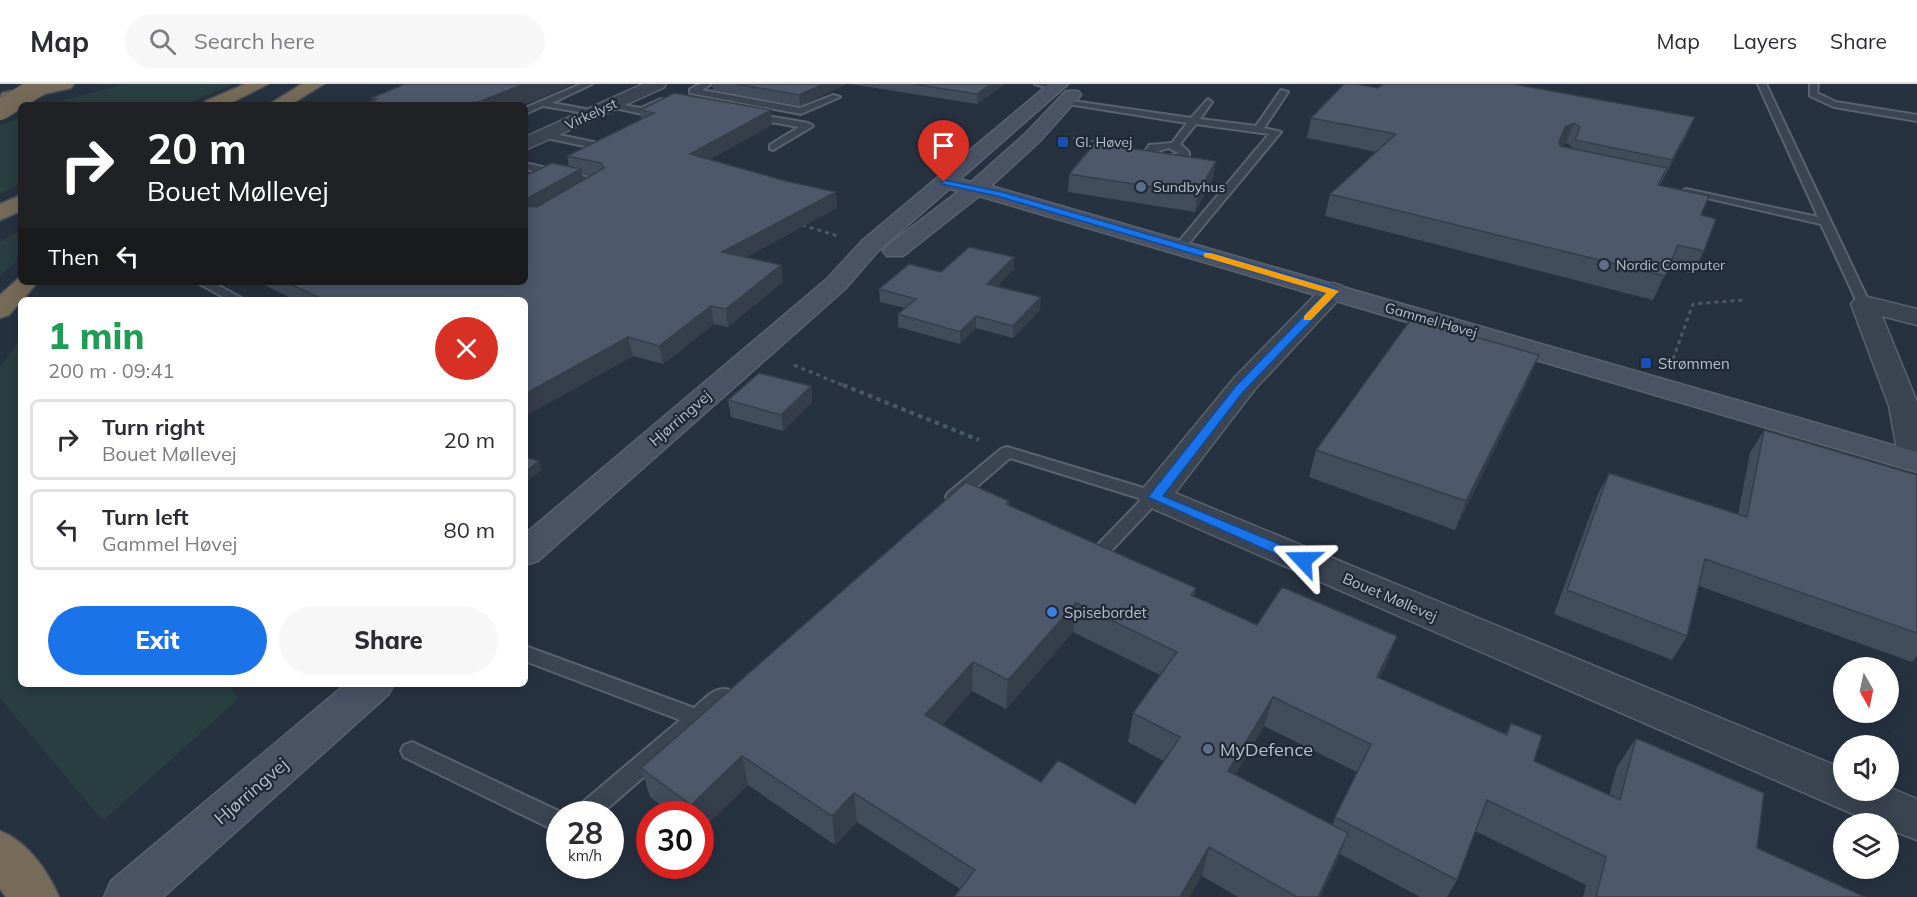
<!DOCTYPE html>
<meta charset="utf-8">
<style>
:root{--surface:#fff;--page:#f7f7f7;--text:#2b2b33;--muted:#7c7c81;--line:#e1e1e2;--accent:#1a73e8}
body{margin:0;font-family:Mulish,sans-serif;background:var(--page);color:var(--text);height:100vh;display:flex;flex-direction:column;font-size:22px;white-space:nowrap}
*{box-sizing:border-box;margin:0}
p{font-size:20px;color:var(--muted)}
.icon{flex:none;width:33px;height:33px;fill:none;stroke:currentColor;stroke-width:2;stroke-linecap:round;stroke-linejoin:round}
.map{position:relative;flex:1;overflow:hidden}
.sheet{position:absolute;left:18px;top:213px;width:510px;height:390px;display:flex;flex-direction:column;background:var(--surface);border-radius:9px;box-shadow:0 3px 15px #0003}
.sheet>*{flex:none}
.guide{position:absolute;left:18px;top:18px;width:510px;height:183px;border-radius:9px;box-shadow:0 3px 15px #0003;background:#202124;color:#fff;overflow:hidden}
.needle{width:39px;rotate:171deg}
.tools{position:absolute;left:1833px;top:573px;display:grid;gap:12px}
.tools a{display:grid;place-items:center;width:66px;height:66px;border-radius:50%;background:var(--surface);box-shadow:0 3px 15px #0003;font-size:30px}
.speed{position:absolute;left:546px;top:717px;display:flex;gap:12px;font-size:30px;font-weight:700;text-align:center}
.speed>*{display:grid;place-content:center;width:78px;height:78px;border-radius:50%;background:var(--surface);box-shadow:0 3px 15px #0003;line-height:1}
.speed small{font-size:15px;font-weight:400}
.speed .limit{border:9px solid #d22;background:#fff;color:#111}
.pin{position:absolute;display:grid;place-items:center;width:51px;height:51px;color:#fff;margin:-62px -26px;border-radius:50% 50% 50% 0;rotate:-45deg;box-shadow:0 0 6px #0007}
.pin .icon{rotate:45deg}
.me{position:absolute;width:66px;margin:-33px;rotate:293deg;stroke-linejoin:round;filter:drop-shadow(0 0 4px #0008)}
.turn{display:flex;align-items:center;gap:21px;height:126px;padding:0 30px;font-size:27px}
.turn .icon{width:78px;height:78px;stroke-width:2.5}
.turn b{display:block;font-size:42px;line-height:51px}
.then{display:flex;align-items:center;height:57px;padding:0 30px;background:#0003;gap:12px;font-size:22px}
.round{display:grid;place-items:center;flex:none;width:63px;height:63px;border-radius:32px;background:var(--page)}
.summary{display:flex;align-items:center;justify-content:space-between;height:102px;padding:0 30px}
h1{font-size:36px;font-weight:800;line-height:45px;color:#1e9e55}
.button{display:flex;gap:12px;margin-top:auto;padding:12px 30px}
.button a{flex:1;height:69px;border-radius:36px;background:var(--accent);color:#fff;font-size:24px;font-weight:800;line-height:69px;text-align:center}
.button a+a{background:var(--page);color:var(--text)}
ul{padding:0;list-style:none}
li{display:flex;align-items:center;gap:18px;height:81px;margin:0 12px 9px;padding:0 18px;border:3px solid var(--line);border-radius:9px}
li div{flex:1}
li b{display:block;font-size:22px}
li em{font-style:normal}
header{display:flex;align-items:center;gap:36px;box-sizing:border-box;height:84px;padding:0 30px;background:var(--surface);border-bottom:2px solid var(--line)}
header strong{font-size:28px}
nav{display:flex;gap:33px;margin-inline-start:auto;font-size:21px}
.search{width:420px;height:54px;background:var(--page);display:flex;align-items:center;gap:15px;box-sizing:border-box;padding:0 21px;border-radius:33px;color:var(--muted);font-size:22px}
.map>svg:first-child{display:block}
.green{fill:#293f42}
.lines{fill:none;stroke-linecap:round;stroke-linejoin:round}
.lane-casing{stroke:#59626e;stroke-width:4}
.street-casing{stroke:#59626e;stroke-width:3}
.secondary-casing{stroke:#59626e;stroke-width:3}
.highway-casing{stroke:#464f5b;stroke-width:3}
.path-far2{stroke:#475c5f;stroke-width:2;stroke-dasharray:3 3;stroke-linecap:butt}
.path-far1{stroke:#475c5f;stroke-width:3;stroke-dasharray:4 4;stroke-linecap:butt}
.path{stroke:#475c5f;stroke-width:4;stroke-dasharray:4.5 4.5;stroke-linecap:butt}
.lane{fill:#3b4451;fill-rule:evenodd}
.street{fill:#3b4451;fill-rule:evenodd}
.secondary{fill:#495364;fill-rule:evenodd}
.highway{fill:#766b59;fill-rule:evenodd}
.highway-bridge-casing{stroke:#464f5b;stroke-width:21;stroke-linecap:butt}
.highway-bridge{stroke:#766b59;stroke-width:20}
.wall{fill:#424d5b;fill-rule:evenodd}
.shaded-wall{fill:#363e4a}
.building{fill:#4d596a;stroke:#363e4a;stroke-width:1.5;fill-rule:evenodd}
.route{fill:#1a73e8;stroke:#114b97;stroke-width:1.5}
.slow{fill:#f59e0b}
.transit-dot{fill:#1a4fb4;stroke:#202936;stroke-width:2}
.service-dot{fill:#5c6f8a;stroke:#202936;stroke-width:2}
.shop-dot{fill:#3f7fe0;stroke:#202936;stroke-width:2}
.labels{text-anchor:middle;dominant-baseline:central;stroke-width:4.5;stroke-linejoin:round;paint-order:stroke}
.far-street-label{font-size:14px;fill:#b8bfcb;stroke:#202936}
.far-poi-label{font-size:14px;fill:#b8bfcb;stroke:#202936;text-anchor:start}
.poi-label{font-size:15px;fill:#b8bfcb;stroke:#202936;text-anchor:start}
.street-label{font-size:15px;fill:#b8bfcb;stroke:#202936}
.near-poi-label{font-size:18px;fill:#b8bfcb;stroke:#202936;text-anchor:start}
.near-street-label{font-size:18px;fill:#b8bfcb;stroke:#202936}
</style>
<header>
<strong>Map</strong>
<div class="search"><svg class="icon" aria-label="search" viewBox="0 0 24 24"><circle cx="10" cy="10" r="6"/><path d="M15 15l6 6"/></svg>Search here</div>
<nav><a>Map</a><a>Layers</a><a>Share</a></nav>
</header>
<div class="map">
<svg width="1917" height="813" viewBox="0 0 1917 813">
<rect width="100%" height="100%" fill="#273241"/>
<path class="green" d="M124,0H234L183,21H46Z
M21,32V99L0,110V42Z
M21,146V174L0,191V158Z
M21,254V600H229L238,615L103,737L0,614V283Z"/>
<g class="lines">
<g class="lane-casing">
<path id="lane" d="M581,0H592L552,19L597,27V31L543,22L525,30V24Z
M700,0H711L702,6L800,24L833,11L840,13L801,30L690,9V5Z
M1035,0H1053L1059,3L1055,6Z
M1758,0H1766L1870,220L1869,223H1859L1858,220L1821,140L1681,108L1686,105L1818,133Z
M1810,0H1818L1817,9L1836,18L1917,31V37L1834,23L1810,12Z
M1281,6L1288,8L1264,44L1281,48L1184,165H1176V161L1269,50L1196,40L1180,60L1189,68V72L1167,78L1144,69L1149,61L1172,59L1187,39L1062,19L1066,16L1191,34L1208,15L1212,18L1200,35L1256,42ZM1168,64L1179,69L1167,72L1155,68Z
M661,15L664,16V20L642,30L606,22L610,19L641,24Z
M751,29L808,39L813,42L773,66L770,65V61L799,43L748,34V30Z
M545,48L608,61L613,64L608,67L542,53V49Z
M525,79L604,97L605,99L598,104H590V100L525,85Z
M196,198H212L245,216H229Z
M1007,363L1160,409L1162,413L1096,483H1084L1081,479L1084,475L1142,415L1010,374L960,417H948L946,413L948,409L1001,365Z
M525,562L694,624C705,615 715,601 730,606L733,612L730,618L601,730H574L577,723L680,636L525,577Z
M412,658L565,730H560V749L404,673L401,667L404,661Z"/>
</g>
<g class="street-casing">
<path id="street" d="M643,0H666L663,4L525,66V53Z
M1333,199L1342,202L1346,207L1342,212L1255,305L1175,409L1844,685V706H1888V703L1917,715V756L1888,745V740H1876L1142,420L1137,413L1142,406L1235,293L1324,202Z
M1864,212L1917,225V241L1882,232L1917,318V386L1904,384L1899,377L1889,322L1851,220L1855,215Z"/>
</g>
<g class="secondary-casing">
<path id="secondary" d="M1049,0H1068L960,95L971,98L1025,50L1066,7H1078L1081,11L1039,58L991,102L1917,368V388L979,112L903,172H887L883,167L887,162L959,107L949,105L878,167L845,205L538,477L525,481V450L827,195L862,157Z
M346,600H394L388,611L163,813H104L111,797Z"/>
</g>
<g class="highway-casing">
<path id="highway" d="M42,0H74L71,4L8,18L0,14L2,9Z
M245,0H268L227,21H203L206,17Z
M302,0H324L290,21H268Z
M21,111V127L0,136V120Z
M21,192V198H38L9,231L0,234V211Z
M0,747C27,757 48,787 59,813H6L0,805Z"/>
</g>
<path class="path-far2" d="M1073,54L1124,62"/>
<path class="path-far1" d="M802,141L838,152
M1673,275L1693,220L1744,216
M794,281L847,303"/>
<path class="path" d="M843,301L979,356"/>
<use href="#lane" class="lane"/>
<use href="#street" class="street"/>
<use href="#secondary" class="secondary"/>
<use href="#highway" class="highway"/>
<g class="highway-bridge-casing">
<path id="highway-bridge" d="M0,26L42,0"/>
</g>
<use href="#highway-bridge" class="highway-bridge"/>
</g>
<path class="wall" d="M712,0H846L800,22L713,6Z
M850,0H1004L977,20Z
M1378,4L1695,33L1686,53L1660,101L1701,131L1704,167L1693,190L1668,184L1653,216L1325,132L1330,110L1377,68L1307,54L1311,34ZM1566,59L1572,63V64L1561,62Z
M640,26H771L772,41L710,75L837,124L746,173L781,181L783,198L728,243L714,240L663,280L633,272L525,332V216H295L258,198H525L569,83L567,72L641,35ZM582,90H586L591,92L584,96Z
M1069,90L1213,95L1195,128L1068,108Z
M1014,185L997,202L1040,226L1013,254L976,244L960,260L898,243V230L905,224L880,218L879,205L941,188Z
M1528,297L1455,446L1309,393L1316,366Z
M811,302L812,318L783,347L731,333L728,316Z
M1764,346L1917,391V572L1912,578L1699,502L1687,552L1672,576L1554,530L1597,412L1609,389L1738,430L1750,369Z
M1009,417V422L1196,504L1194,512L1257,541L1386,581L1379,594L1505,650L1511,639L1534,677L1609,712L1617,683L1636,654L1757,764L1865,813H1583L1586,801L1475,747L1457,796L1447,813H1420L1340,770L1320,813H1238L1202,792L1189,813H954L960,805L857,738L835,761L748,701L700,730H673L650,713L641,684ZM1073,548L1160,591L1133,629L1128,658L1164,677L1135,720L1041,698L942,641L972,607L1006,625ZM1264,642L1357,688L1332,741L1235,691Z"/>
<path class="shaded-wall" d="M524,0H574L524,21H471Z
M824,0H846L800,22L799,11Z
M991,0H1004L977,20V10Z
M771,26L772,41L693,85L690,70Z
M1695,33L1686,53L1662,97L1672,76Z
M1574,39L1566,59L1558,63L1559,58L1565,43Z
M1216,77L1213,95L1195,128L1197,110Z
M581,85L585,101L531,131L526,122V115Z
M836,108L837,124L725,185L722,168Z
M1014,173V185L987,212V200Z
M781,181L783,198L728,243L726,225Z
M1041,213L1040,226L1013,254V242Z
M711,222L714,240L663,280L659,262Z
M976,232V244L960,260V248Z
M628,253L633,272L525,332V310Z
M1539,271L1528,297L1455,446L1466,417Z
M811,302L812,318L783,347L781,331Z
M539,377L542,386L525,399V388Z
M1076,519L1073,548L1006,625L1008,596Z
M1397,552L1386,581L1365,622L1377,593Z
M973,578L972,607L926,660L925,631Z
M1273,613L1264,642L1220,716L1228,687Z
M742,672L748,701L700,748V730H694L691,721Z
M854,709L857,738L835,761L832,732Z
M1348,749L1337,778L1320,813H1318Z
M1209,763L1202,792L1189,813H1180Z"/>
<path class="building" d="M405,0H524L471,21H366L375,18L370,17L376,15L371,14Z
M736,0H824L799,11Z
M913,0H991L977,10Z
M1344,0H1356L1378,4L1383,0H1513L1695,33L1672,76L1575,56L1580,43L1574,39L1565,43L1559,58L1560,62L1667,84L1658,101L1709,112L1701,131L1716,135L1704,167L1678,161L1665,192L1330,110L1396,50L1311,34Z
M674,9L771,26L690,70L786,97L836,108L722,168L781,181L726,225L711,222L659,262L628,253L525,310V216H324L286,198H525V92L552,79L581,85L526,115V122L537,123L604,84L601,79L567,72L654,29L640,26Z
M1095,59L1216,77L1197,110L1069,90Z
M969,163L1014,173L987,200L1041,213L1013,242L976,232L960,248L898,230L916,215L879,205L909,180L941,188Z
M1411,235L1539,271L1466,417L1316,366Z
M759,289L811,302L781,331L728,316Z
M1764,346L1917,391V549L1705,475L1687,552L1567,506L1609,389L1747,433Z
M525,373L539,377L525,388Z
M966,398L1009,417L1006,420L1196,504L1191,511L1257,541L1282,503L1397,552L1377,593L1507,651L1511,639L1542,652L1534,677L1620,716L1636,654L1764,709L1757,764L1865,813H1596L1606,773L1487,716L1457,796L1335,733L1371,660L1273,613L1228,687L1348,749L1318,813H1297L1209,763L1180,813H954L975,786L854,709L832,732L742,672L691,721L641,684ZM1076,519L1177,568L1133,629L1180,653L1135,720L1058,676L1041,698L925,631L973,578L1008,596Z"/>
<path class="route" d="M944,96L1002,108L1337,205V210L1243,308L1163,412L1308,472L1310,476L1308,480H1298L1148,413L1235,303L1326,209L997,112L941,100Z"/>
<path class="slow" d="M1204,169H1211L1339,207L1311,236H1304V232L1326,209L1204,173Z"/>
<g class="transit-dot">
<rect x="1057" y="52" width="12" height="12" rx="3"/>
<rect x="1640" y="273" width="12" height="12" rx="3"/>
</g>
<g class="service-dot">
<circle cx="1141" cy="103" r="6"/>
<circle cx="1604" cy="181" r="6"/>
<circle cx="1208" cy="665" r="6"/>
</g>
<circle class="shop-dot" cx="1052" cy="528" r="6"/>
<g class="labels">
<g class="far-street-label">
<text transform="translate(591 30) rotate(-25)">Virkelyst</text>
<text transform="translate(1431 236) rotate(16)">Gammel Høvej</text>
</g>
<g class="far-poi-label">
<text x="1075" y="58">Gl. Høvej</text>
<text x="1153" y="103">Sundbyhus</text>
<text x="1616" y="181">Nordic Computer</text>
</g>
<g class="poi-label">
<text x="1658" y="279">Strømmen</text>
<text x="1064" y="528">Spisebordet</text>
</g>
<g class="street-label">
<text transform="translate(680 334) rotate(-41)">Hjørringvej</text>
<text transform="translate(1390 513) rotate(23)">Bouet Møllevej</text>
</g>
<g class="near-poi-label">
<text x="1220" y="665">MyDefence</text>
</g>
<g class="near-street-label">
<text transform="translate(251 707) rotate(-41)">Hjørringvej</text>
</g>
</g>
</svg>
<div class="tools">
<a><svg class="needle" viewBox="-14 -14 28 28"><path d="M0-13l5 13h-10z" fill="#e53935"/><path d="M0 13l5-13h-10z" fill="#7c7c81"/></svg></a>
<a><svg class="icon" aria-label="sound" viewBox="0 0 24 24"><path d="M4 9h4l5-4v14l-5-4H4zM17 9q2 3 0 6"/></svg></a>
<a><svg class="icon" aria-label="layers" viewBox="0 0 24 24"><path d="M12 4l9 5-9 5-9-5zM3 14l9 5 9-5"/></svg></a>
</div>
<div class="speed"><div>28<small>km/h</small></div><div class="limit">30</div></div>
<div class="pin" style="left:944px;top:98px;background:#d93025"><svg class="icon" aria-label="arrive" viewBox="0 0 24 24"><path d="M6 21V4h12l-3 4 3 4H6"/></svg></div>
<svg class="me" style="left:1303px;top:476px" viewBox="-20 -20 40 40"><path d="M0-17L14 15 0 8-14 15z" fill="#1a73e8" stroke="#fff" stroke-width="4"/></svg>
<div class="guide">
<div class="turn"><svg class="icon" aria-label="right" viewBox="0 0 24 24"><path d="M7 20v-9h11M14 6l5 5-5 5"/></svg><div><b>20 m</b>Bouet Møllevej</div></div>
<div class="then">Then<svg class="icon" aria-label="left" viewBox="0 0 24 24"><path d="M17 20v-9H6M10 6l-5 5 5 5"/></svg></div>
</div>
<section class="sheet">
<div class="summary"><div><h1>1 min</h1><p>200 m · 09:41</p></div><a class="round" style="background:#d93025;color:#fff"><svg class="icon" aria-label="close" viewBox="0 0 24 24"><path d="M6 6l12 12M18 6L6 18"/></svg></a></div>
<ul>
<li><svg class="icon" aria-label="right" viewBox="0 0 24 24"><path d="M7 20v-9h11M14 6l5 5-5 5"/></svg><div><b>Turn right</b><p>Bouet Møllevej</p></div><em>20 m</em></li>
<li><svg class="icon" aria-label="left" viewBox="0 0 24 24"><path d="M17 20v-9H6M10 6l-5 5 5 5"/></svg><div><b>Turn left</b><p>Gammel Høvej</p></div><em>80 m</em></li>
</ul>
<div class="button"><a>Exit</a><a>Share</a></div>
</section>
</div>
